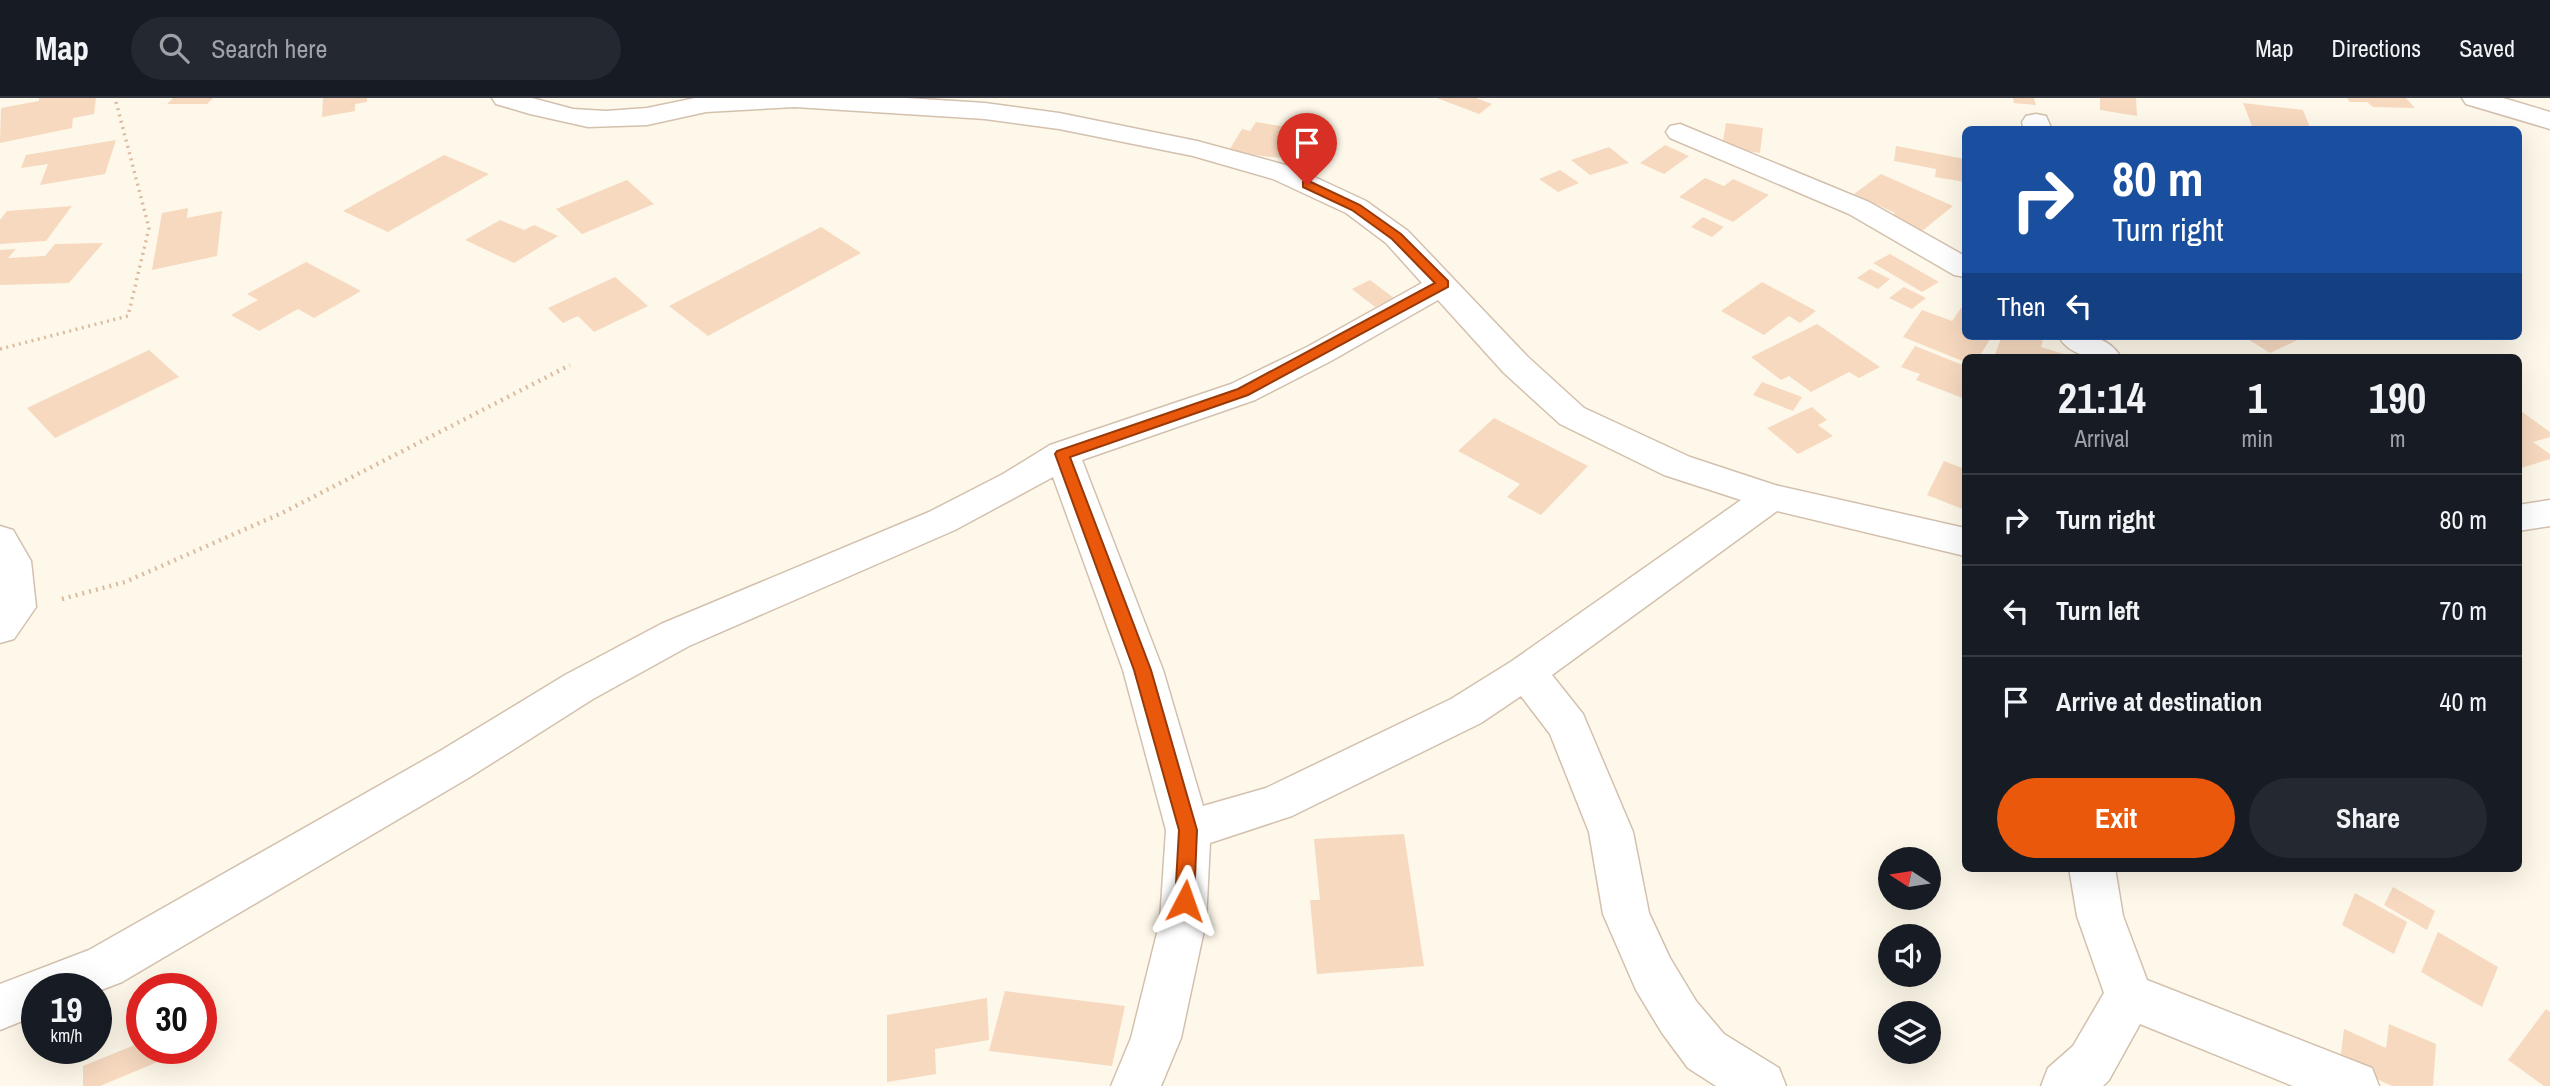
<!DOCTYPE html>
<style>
:root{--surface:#171b24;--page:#242831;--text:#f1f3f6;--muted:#9ea1a6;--line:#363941;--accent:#ea580c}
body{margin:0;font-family:"Archivo Narrow",sans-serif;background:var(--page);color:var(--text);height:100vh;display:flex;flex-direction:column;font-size:26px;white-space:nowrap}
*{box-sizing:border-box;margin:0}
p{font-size:23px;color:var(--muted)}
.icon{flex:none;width:38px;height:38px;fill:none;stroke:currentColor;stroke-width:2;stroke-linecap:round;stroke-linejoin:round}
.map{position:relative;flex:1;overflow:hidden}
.sheet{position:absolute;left:1962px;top:256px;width:560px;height:518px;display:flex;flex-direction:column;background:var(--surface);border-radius:10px;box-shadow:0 7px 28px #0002}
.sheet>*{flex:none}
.hud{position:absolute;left:1962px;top:28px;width:560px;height:214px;border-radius:10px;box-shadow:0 7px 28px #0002;background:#1a4fa0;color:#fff;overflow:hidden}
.needle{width:46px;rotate:282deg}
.tools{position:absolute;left:1878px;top:749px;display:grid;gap:14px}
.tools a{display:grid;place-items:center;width:63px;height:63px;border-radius:50%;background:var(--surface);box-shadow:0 7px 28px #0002;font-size:35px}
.speed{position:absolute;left:21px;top:875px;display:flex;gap:14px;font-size:35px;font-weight:700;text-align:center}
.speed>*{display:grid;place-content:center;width:91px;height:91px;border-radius:50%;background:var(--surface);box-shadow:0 7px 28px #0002;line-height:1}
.speed small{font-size:18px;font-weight:400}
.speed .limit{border:10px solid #d22;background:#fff;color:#111}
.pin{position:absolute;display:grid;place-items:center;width:60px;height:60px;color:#fff;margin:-72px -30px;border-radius:50% 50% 50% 0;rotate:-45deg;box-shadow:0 0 7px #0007}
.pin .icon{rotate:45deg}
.me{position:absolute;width:77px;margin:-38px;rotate:4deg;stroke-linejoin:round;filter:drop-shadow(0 0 5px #0008)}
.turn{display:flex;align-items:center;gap:24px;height:147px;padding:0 35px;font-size:32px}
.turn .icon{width:91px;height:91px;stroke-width:2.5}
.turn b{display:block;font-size:49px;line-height:60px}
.then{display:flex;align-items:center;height:66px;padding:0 35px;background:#0003;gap:14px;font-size:26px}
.eta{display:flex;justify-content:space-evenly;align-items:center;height:119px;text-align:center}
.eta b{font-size:42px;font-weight:700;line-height:49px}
.button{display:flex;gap:14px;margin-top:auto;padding:14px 35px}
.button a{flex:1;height:80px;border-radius:42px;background:var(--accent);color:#fff;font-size:28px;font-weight:700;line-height:80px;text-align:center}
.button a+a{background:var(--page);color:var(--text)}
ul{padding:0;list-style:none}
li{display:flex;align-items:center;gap:21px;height:91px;padding:0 35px;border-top:2px solid var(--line)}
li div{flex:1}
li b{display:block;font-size:26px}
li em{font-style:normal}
header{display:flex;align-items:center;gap:42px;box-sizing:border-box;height:98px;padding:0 35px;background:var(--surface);border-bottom:2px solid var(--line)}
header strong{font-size:33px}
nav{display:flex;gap:38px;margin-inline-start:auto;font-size:24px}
.search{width:490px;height:63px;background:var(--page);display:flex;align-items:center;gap:18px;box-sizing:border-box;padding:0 24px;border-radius:38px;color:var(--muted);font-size:26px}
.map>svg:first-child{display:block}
.building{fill:#f6d9bf}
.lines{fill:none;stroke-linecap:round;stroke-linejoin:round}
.minor-casing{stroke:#d3c0ad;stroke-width:3}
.path-far1{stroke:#dcbca1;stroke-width:3.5;stroke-dasharray:2 4.5;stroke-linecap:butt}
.path{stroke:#dcbca1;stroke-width:4.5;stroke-dasharray:2 5;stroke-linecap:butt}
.minor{fill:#fff;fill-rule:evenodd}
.route{fill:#ea580c;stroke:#983908;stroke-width:2}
</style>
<header>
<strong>Map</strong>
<div class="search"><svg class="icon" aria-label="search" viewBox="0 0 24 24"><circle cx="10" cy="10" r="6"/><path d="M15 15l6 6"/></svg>Search here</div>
<nav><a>Map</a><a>Directions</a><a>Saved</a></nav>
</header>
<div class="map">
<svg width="2550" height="988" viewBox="0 0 2550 988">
<rect width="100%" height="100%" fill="#fef8ea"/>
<path class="building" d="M39,0H96L94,16L73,20L72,30L0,45L1,10L39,3Z
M173,0H213L207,6H167Z
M323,0H367V4L355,6V13L322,19Z
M1437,0H1476L1492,6L1479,16Z
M2013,0H2034L2036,7L2014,5Z
M2100,0H2136L2137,18L2100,12Z
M2347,0H2406L2415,10L2373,9L2367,4H2350Z
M2243,5L2303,12L2311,32L2252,28Z
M1256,24L1304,32L1298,43L1290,42L1280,60L1228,54L1242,31L1250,33Z
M1726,25L1763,30L1760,55L1722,49Z
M116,42L105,76L40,87L48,66L21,70L26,57Z
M1665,47L1689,58L1664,76L1640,65Z
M1896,48L1965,61V84L1935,79L1936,71L1894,63Z
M1609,49L1629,65L1590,77L1571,62Z
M444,57L489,76L388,134L343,113Z
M1560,72L1579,85L1558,94L1539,81Z
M1881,76L1953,108L1922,133L1891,119L1895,115L1854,96Z
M1705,80L1724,88L1733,81L1769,97L1733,124L1679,99Z
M627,82L654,106L582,136L556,111Z
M72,108L46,143L0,146V122L7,113Z
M188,110L187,120L222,113L217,158L152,172L162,115Z
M1703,119L1724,129L1712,139L1691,129Z
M500,122L524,132L534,127L558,138L514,165L465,142Z
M821,129L861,155L708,238L669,208Z
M103,145L69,185L0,187V152L16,151L8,160L45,158L55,146Z
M1890,156L1939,184L1922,194L1873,165Z
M306,164L361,193L314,220L298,211L259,233L231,217L258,202L247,196Z
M1870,171L1890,181L1878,191L1857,180Z
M615,179L648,208L594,234L578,218L563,225L548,210Z
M1370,182L1394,200L1375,209L1352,191Z
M1762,184L1816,213L1800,225L1789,218L1764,237L1721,213Z
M1904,189L1926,200L1912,211L1889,200Z
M1962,209L1965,210V238H1992L1979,259H1965V264L1903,239L1922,212L1952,223Z
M1817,226L1880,269L1859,280L1849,274L1811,294L1789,278L1781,282L1751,259Z
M2002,238H2030L2043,242L2041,249L2067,257L1994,259Z
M2243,238H2306L2270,255Z
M1915,248L1965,268V301L1916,282L1920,276L1901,269Z
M149,252L179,279L55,340L27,310Z
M1762,284L1802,299L1793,313L1753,297Z
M1812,309L1827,322L1818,327L1833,338L1798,356L1767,330Z
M2518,311L2550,334V339L2533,344L2550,356V361L2518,371Z
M1494,320L1588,368L1541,417L1507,399L1520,386L1458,353Z
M1944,363L1965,371V412L1927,397Z
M1404,736L1424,868L1317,876L1310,802H1320L1314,741Z
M2393,789L2435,813L2427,832L2384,807Z
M2355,795L2407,824L2394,856L2342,827Z
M2438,834L2498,869L2482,909L2421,874Z
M1005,893L1125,908L1112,968L989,953Z
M987,900L989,942L935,951L936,976L887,984V917Z
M2546,911L2550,914V988H2544L2508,962Z
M2389,926L2436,946L2433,988H2392L2340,964L2344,931L2386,950Z
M142,944V950H179V955L100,988H83V968Z"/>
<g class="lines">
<g class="minor-casing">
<path id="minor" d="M492,0H532L573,11L606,13L647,10L695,0H906L985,5L1059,15L1197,43L1293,69L1366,103L1408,133L1528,259L1584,310L1690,359L1775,387L1965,430V458L1777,413L1552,577L1583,616L1633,734L1649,815L1670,860L1696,903L1724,936L1779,970L1786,988H1716L1688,970L1662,935L1636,892L1603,816L1589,734L1550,636L1521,598L1481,625L1292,718L1210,745L1206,823L1181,940L1161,988H1111L1131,940L1160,823L1166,732L1123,572L1053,379L955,432L689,548L593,601L470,679L122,884L96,894V891H37V917L0,932V886L89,852L440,653L565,577L661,526L929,414L1003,376L1050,347L1231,286L1307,249L1422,185L1386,145L1346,115L1273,81L1193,58L1059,31L985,21L795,9L706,14L647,27L588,29L530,16L496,6ZM1438,202L1504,275L1560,326L1664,377L1741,402L1512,563L1451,601L1266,690L1203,708L1163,572L1082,362L1255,302L1331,263Z
M2462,0H2503L2550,14V31L2466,6Z
M2036,16L2046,18L2052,32H2024L2022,24L2026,18Z
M1680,26L1869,104L1965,158V179L1954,177L1849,116L1670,40L1666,34L1670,28Z
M2058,238C2083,238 2106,235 2121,259C2096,259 2073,262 2058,238Z
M2550,402V428L2518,433V407Z
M0,428L13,432L31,463L36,509L14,541L0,545Z
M2069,770H2115L2123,818L2147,882L2372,970L2379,988H2293L2140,926L2109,982L2103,988H2041L2048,970L2073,948L2104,895L2077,818Z"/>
</g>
<path class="path-far1" d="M0,251L128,218L149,130L115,0"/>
<path class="path" d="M62,501L125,484L282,415L570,267"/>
<use href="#minor" class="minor"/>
</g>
<path class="route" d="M1303,84H1311L1360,107L1401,136L1448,183V189L1248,297L1070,359L1151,572L1197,732L1194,803L1192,809L1185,812L1178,809L1175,803L1179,732L1134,572L1055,356L1057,353L1238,291L1435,185L1392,141L1352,112L1303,89Z"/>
</svg>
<div class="tools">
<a><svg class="needle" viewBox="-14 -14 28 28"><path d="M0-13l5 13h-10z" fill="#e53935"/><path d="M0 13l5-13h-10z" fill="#9ea1a6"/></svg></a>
<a><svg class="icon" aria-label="sound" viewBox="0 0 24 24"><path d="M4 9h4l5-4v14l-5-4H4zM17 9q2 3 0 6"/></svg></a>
<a><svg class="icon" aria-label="layers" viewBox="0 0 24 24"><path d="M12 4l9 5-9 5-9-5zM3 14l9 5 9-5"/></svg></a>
</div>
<div class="speed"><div>19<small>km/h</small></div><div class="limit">30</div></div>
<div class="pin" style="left:1307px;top:87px;background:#d93025"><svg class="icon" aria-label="arrive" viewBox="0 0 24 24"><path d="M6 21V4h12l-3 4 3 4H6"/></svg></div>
<svg class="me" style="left:1185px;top:803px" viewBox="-20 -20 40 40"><path d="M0-17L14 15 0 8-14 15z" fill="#ea580c" stroke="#fff" stroke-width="4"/></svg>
<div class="hud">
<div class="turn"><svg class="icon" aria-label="right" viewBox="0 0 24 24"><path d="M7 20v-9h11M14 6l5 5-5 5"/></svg><div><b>80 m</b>Turn right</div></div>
<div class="then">Then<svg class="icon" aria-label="left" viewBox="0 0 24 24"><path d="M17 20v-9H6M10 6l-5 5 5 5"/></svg></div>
</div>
<section class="sheet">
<div class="eta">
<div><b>21:14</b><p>Arrival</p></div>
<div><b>1</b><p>min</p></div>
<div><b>190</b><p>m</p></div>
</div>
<ul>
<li><svg class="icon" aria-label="right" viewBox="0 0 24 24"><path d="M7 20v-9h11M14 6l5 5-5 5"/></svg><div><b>Turn right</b></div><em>80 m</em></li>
<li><svg class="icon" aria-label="left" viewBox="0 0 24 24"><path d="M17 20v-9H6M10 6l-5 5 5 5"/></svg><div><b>Turn left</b></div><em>70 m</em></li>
<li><svg class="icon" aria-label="arrive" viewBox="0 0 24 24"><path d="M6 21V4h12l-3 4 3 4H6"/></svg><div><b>Arrive at destination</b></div><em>40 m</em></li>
</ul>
<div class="button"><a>Exit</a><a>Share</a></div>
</section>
</div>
